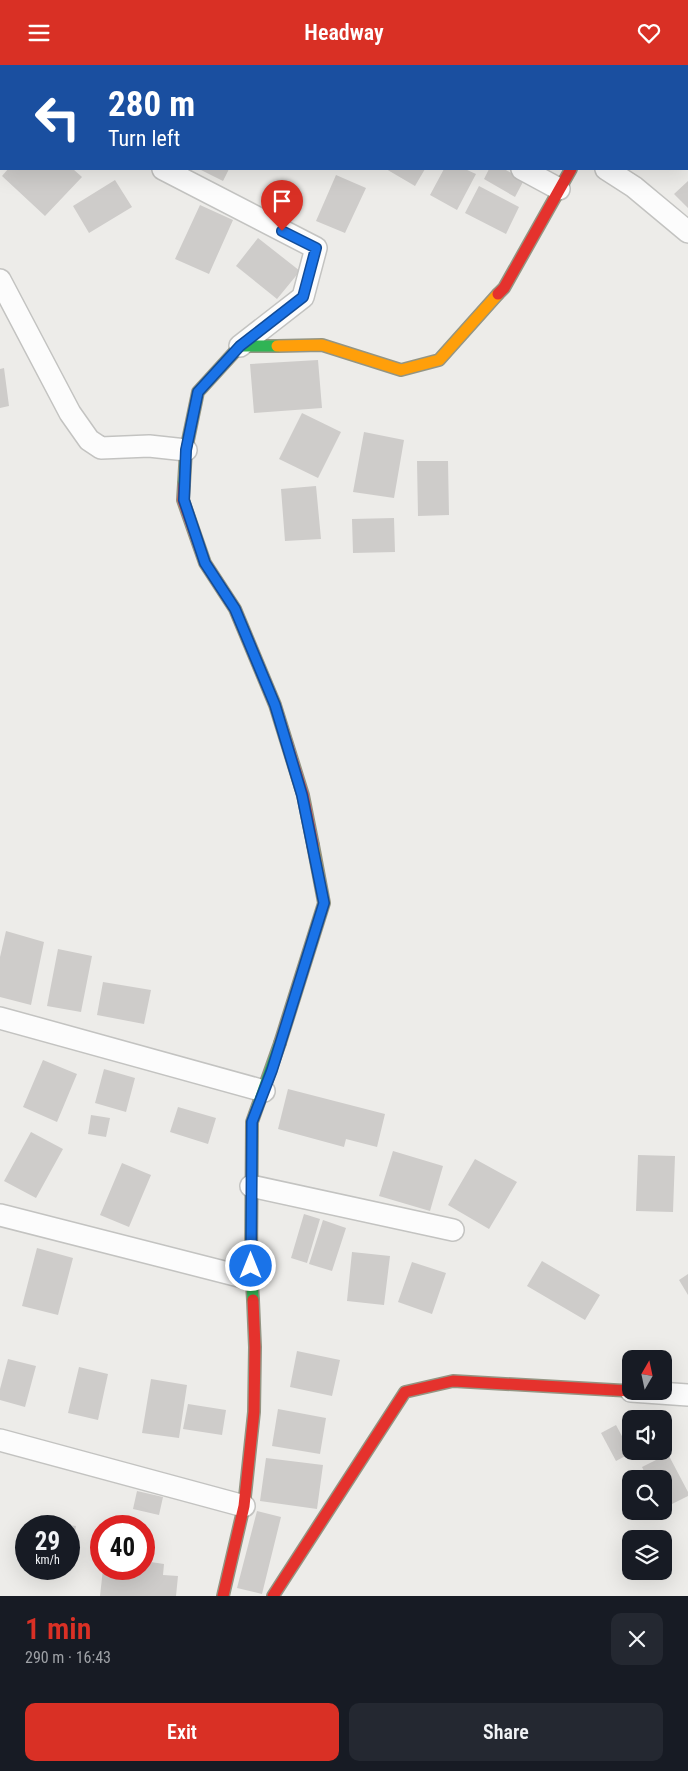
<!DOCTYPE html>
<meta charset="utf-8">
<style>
:root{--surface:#171b24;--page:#242831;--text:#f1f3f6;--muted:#9ea1a6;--accent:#d93025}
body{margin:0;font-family:"Roboto Condensed",sans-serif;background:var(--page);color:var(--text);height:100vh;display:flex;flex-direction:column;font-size:19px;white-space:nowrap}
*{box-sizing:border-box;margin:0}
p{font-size:16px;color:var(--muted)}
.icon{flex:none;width:28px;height:28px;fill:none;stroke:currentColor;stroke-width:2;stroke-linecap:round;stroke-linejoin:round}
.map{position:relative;height:1531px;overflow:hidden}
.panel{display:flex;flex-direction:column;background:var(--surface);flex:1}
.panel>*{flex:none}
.guide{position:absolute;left:0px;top:0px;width:689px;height:105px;box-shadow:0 5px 20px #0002;background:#1a4fa0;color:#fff;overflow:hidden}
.needle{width:32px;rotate:9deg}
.controls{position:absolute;left:622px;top:1285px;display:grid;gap:10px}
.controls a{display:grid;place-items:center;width:50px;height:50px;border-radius:10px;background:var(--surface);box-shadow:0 5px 20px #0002;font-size:25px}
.speed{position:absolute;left:15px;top:1450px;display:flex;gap:10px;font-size:25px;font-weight:700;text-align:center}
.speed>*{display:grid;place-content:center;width:65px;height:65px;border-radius:50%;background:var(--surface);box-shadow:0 5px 20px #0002;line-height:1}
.speed small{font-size:12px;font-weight:400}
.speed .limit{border:8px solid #d22;background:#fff;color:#111}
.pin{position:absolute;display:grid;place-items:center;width:42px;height:42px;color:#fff;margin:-51px -21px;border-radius:50% 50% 50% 0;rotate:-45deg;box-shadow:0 0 5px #0007}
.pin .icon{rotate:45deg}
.me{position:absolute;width:55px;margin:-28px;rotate:0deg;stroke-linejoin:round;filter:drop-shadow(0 0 4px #0008)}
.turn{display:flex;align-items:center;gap:18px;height:105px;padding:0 25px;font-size:22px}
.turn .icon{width:65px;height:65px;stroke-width:2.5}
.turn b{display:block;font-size:35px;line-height:42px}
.round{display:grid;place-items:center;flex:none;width:52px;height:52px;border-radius:10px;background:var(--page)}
.overview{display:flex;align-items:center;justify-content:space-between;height:85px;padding:0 25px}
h1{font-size:30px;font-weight:600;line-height:38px;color:var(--accent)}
.cta{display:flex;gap:10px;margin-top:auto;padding:10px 25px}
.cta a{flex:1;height:58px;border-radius:10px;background:var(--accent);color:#fff;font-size:20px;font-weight:600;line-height:58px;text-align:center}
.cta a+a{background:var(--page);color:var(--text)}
header{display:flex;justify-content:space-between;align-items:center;height:65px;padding:0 25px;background:var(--accent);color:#fff;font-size:22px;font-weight:600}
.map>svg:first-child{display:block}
.building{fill:#ceccca}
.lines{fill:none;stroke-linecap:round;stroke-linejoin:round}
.street-casing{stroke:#c3c3c1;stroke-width:24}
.fast-casing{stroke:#949583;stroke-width:14}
.slow-casing{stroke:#949583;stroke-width:14}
.jam-casing{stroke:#949583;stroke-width:14}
.street{stroke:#fcfcfc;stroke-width:21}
.fast{stroke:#30b455;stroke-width:11}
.slow{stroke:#ff9f0a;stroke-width:11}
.jam{stroke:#e5322d;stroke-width:11}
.route-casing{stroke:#114b97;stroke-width:12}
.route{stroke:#1a73e8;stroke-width:9}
</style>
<header><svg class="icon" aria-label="menu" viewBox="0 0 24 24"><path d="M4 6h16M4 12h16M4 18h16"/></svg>Headway<svg class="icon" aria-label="heart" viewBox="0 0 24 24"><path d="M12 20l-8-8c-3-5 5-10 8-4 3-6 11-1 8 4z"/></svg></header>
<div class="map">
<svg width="688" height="1531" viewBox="0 0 688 1531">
<rect width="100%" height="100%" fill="#edece9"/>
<path class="building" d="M8,104H73L82,112L45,151L2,111Z
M199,104H229L223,116Z
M386,104H425L415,121Z
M444,104H465L476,109L457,145L430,130Z
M489,104H504L524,115L515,132L484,114Z
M336,110L366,123L345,168L316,156Z
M115,115L132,142L89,168L73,141Z
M688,116V143L674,129Z
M479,121L519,142L506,169L465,148Z
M200,140L233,155L209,209L175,194Z
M258,173L300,206L277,234L236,201Z
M318,295L322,343L254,348L250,299Z
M4,303L9,341L0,343V304Z
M302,348L341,367L318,413L279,394Z
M364,367L404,375L394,433L353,427Z
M417,396H448L449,450L418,451Z
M316,421L321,474L285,476L281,424Z
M394,453L395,487L353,488L352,454Z
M6,866L44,877L31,940L0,932V892Z
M58,884L92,891L81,947L47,941Z
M103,917L151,925L144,959L97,950Z
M43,995L77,1009L57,1057L23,1042Z
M104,1004L135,1013L126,1047L95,1038Z
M288,1024L385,1049L377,1082L346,1074L344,1082L278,1064Z
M178,1042L216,1053L208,1079L170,1067Z
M91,1050L110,1053L106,1072L88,1069Z
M31,1067L63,1084L36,1133L4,1116Z
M393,1086L443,1101L430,1146L379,1131Z
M638,1090L675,1091L673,1147L636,1146Z
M475,1094L517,1117L489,1164L448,1140Z
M122,1098L151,1110L129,1162L100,1150Z
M304,1149L320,1154L307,1198L291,1193Z
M323,1155L346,1163L332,1206L309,1199Z
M37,1183L73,1193L58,1250L22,1241Z
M352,1187L390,1191L384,1240L347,1236Z
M542,1196L600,1230L585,1255L527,1221Z
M412,1197L446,1208L432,1249L398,1237Z
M688,1209V1230L679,1215Z
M297,1286L340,1295L332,1331L290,1322Z
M8,1294L36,1301L25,1342L0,1335V1324Z
M79,1302L108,1309L98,1355L68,1348Z
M151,1314L187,1320L179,1373L142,1368Z
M188,1339L226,1345L222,1370L183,1364Z
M278,1344L326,1353L320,1389L272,1381Z
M616,1360L631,1388L616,1396L601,1368Z
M668,1389L688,1427V1431L664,1443V1414H648L642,1402Z
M266,1393L323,1400L317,1444L260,1436Z
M137,1426L163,1432L159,1450L133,1444Z
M257,1446L281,1452L262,1529L237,1523Z
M55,1458L68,1460V1461H54Z
M69,1460L76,1461L71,1494H69Z
M144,1496L164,1499L163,1510L178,1511L176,1531H100L103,1504L131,1506L132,1504H144Z"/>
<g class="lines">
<g class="street-casing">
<path id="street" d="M336,0L338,1
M25,1V0
M630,1V0
M0,18L1,19
M163,104L316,183L303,232L240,281
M522,104L559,124
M606,104L634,122L688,167
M0,215L70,348L89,375L101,383L149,381L186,385
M0,953L264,1026
M251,1121L453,1165
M0,1150L251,1214
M631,1326L688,1330
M0,1375L244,1441"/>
</g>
<g class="fast-casing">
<path id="fast" d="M184,419L186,385L198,327L240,281H277
M253,1235L251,1201L252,1057L280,978"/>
</g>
<g class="slow-casing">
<path id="slow" d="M277,281L322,280L401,305L439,295L498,229
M280,978L324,838L313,780"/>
</g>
<g class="jam-casing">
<path id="jam" d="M498,229L504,223L571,104
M184,419L183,435L205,498L235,544L275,640L303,730L313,780
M223,1531L244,1441L254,1347L255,1282L253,1235
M273,1531L405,1327L453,1316L631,1326"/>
</g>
<use href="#street" class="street"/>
<use href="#fast" class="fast"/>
<use href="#slow" class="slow"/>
<use href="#jam" class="jam"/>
</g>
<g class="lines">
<g class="route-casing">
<path id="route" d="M251,1201L252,1057L272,1005L324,838L302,730L275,640L235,544L205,498L184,435L186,385L198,327L240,281L303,232L316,183L282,166"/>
</g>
<use href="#route" class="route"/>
</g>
</svg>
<div class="controls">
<a><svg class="needle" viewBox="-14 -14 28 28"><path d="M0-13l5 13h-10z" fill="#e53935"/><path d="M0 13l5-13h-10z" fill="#9ea1a6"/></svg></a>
<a><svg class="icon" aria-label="sound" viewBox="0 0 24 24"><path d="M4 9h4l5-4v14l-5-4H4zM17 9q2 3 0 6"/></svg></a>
<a><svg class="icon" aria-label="search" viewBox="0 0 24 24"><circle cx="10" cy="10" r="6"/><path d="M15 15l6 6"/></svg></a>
<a><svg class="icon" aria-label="layers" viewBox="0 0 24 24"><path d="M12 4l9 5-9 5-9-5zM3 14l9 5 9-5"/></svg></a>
</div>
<div class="speed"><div>29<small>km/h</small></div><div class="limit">40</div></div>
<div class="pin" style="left:282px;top:166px;background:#d93025"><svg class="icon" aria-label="arrive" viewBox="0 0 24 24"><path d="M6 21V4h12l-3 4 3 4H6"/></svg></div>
<svg class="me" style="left:251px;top:1201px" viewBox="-20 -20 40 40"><circle r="17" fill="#1a73e8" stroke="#fff" stroke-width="3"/><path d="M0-11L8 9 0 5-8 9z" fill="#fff"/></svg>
<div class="guide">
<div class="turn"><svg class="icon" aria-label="left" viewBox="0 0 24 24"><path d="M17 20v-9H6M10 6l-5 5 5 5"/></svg><div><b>280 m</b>Turn left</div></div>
</div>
</div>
<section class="panel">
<div class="overview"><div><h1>1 min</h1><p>290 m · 16:43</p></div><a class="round"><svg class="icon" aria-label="close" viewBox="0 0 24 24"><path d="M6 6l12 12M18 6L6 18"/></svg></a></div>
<div class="cta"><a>Exit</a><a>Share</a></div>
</section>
